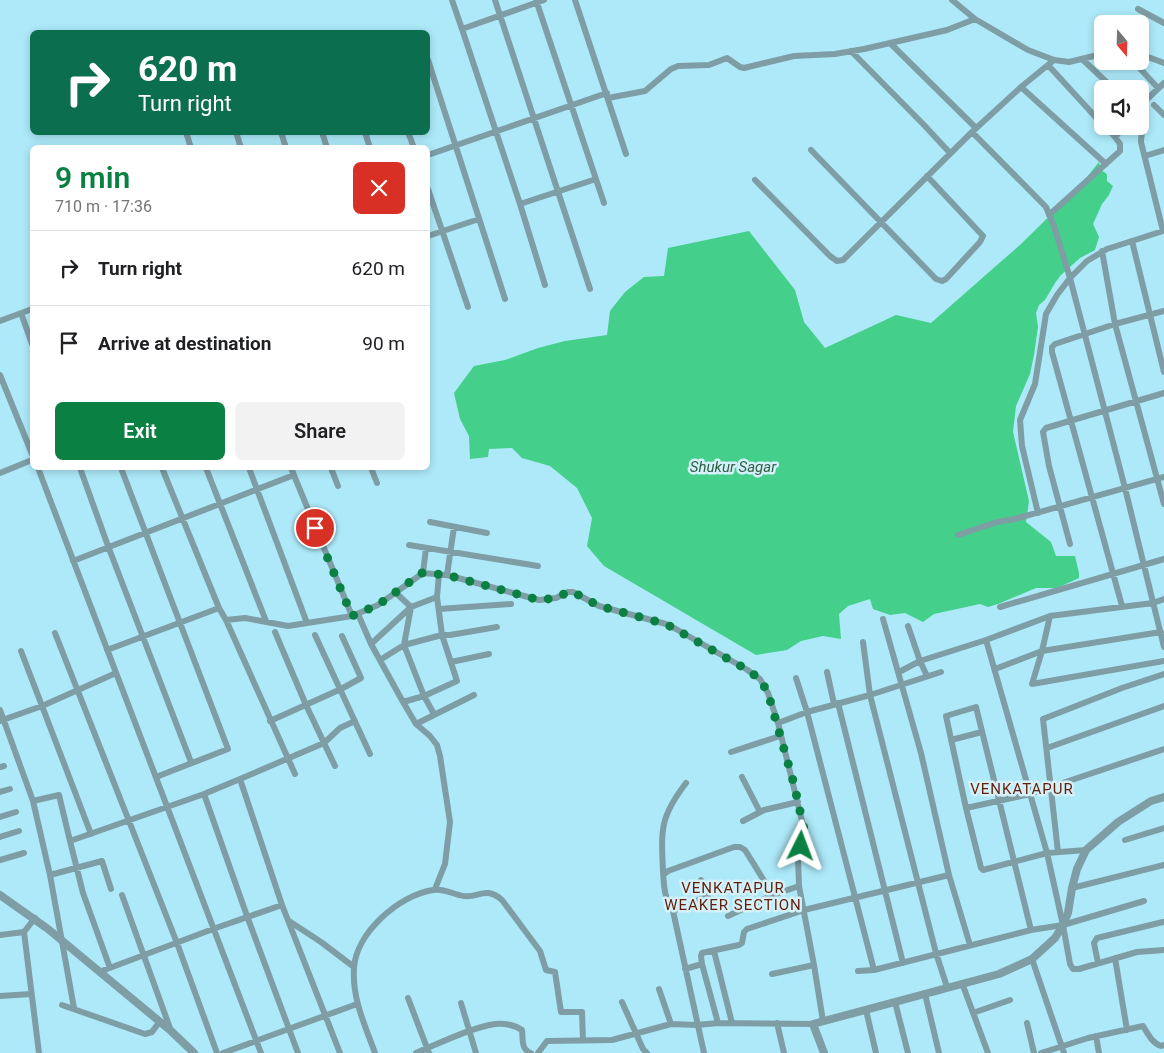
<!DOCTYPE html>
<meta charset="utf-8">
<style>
:root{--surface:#fff;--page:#f2f2f2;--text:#202124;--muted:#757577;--line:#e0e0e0;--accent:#0b8043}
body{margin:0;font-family:Roboto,sans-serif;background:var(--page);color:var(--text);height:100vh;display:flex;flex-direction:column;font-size:19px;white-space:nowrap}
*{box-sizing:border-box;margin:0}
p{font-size:16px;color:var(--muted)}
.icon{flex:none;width:28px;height:28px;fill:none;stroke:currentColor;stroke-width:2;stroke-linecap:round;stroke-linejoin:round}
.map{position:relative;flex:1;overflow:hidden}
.panel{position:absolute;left:30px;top:145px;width:400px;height:325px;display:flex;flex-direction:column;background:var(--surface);border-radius:8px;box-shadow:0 2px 8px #0003}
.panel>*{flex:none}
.hud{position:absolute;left:30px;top:30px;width:400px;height:105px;border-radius:8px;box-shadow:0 2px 8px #0003;background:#0b6e4f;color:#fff;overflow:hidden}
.needle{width:32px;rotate:161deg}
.fabs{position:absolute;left:1094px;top:15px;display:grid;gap:10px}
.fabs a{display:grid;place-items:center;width:55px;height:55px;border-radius:8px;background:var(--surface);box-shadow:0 2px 8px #0003;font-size:25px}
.pin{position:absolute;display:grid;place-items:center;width:42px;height:42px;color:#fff;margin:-21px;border:2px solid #fff;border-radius:50%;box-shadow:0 1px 5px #0007}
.me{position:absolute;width:55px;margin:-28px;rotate:3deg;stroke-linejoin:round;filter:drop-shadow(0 0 4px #0008)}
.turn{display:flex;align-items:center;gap:18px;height:105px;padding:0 25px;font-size:22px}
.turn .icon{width:65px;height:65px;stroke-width:2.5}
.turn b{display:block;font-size:35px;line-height:42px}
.round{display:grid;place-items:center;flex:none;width:52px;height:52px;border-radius:8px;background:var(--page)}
.head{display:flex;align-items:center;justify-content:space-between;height:85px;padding:0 25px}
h1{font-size:30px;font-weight:600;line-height:38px;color:var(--accent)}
.cta{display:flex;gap:10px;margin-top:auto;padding:10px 25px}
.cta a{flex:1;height:58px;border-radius:8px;background:var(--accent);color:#fff;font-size:20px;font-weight:600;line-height:58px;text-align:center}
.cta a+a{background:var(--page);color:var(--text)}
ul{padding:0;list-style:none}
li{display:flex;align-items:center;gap:15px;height:75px;padding:0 25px;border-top:1px solid var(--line)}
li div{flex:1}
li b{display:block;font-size:19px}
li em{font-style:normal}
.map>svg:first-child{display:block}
.water{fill:#44cf8a}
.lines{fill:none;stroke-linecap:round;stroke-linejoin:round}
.minor{stroke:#7e9da5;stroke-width:6}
.tertiary{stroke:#7e9da5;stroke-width:8}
.route{stroke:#0b8043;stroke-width:9;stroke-dasharray:0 16.2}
.labels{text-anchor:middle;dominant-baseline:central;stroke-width:5;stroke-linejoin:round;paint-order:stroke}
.water-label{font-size:15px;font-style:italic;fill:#2c6144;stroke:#d4f0f9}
.neighbourhood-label{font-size:15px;letter-spacing:1px;fill:#611f0a;stroke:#d4f0f9}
</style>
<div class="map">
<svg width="1164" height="1053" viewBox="0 0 1164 1053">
<rect width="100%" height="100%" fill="#ade9f9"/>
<path class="water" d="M1099,162L1101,170L1107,174V181L1113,186L1109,195L1102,204L1093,224L1099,237L1095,250L1080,258L1061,275L1055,283L1045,300L1039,305L1036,313L1038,327L1034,355L1030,374L1016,406L1013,432L1029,501L1026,522L1051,542L1056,556H1075L1079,573V578L1057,588H1036L998,604L988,607L980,604L934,614L923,622L905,613L890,615L873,609L870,599L848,606L839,614L841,639L823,636L801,641L787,650L756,655L604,566L587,546L592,518L577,488L550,466L522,458L512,448L489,449L488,457L470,459L469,436L460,419L454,393L474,366L505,360L538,348L565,341L607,335L610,311L625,292L644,277L664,276L668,248L749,231L795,290L804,322L825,348L896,315L931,323L1021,244L1079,187Z"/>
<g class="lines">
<path class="minor" d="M452,0L462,29
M495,0L590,289
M536,0L604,203
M544,0L462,29L520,204L545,285
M575,0L626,154
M952,0L975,19L1028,50L1054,60L1069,62L1102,54
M1138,9L1164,23
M890,43L976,128
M851,51L924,125L950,153
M1140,54L1164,63
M428,60L505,299
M1054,60L1021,87L972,132L1046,207L1054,226L1070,278L1125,488L1164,647
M1083,60L1114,89
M1133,61L1158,88
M1048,65L1102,124
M1021,87L1106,164
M608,98L645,91L671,69L678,66L709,65L727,58L740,67L744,68L794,56L835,54L864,49L947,30L975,19
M1154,105L1164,115
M1140,106L1164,83
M1105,126L1115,137
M186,132L191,148
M236,132L241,148
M281,132L286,148
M322,132L327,148
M365,132L370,148
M408,132L414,148
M811,150L936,279L942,281L946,279L980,242L983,236L927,176
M428,155L607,93
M1145,156L1164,150
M755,180L830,256L837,261L843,260L972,132
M428,189L468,307
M520,204L596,179
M1049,215L1120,151V144L1115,137L1125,126
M428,236L479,219
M1132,241L1164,372
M1102,251L1115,324L1164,504
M21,313L32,344
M0,321L32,309
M0,375L32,454
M38,468L261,1053
M80,468L108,546L191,762
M121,468L228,749L156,777
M162,468L219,608
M206,468L266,621
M249,468L307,623
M291,468L352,616
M331,468L338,486
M371,468L377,483
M0,473L32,460
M1038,513L1022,446L1020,420L1035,384L1046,314L1057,295L1070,278L1087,261L1107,249L1163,231L1141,142C1141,132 1146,124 1140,115
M430,522L487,533
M958,535L997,522L1015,519L1164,477
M1070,544L1049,466L1043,432L1046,428L1164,393
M409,545L538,566
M73,561L294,475
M423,573L426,548
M447,575L454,527
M396,593L411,607L404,645L424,696L434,714
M1122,606L1052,352V347L1055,344L1115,324L1164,311
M1000,607L1164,559
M439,609L511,604
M358,614L371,644L403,702L416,724L430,736L437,745L440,756L450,822L445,864L435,889
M1050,616L1153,603L1164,599
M883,619L921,753L949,875L970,945
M226,620L295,774
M908,626L920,661L927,676
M275,632L306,705L335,766
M55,633L177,943L217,1053
M315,635L370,754
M986,640L1047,853L1063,925L1070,964L1073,969H1079L1137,952L1164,950
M863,642L870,695L936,953L947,987
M371,644L411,607L437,597
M107,650L219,608L226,620L245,618L288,626L352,616L378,605L423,573L447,575L539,600L556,598L568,592H573L599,606L666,624L676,629L746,669L760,679L768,693L778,723L804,829V834L798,858L799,886L814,965L823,1021
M21,651L91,834
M380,660L404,645L442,635L437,597L439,574
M451,662L489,654
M995,669L1042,651L1161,632
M827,672L834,704
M899,672L920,661L986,640L1050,616L1042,651L1032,684L1164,661
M796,678L807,712L874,970
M403,702L424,696L457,681L442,635H450L497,627
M838,703L903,963
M0,710L33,801L50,875L102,861L111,889
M0,721L42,706L116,673
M270,721L341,689L361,678L342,636
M778,723L807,712L870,695L941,672
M416,724L474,695
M951,740L982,732
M1047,748L1164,706
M731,752L780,736
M0,767L4,766
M742,777L760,812
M240,779L324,743L340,728L355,721
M686,783C660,817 661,829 663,871C664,886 664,898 673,911L704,1053
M0,792L10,789
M204,794L247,916L298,1053
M33,801L59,795L70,841
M966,808L981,868L983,870L1047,853L1086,850
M0,817L16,812
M743,821L764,810L798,802
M0,837L19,831
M1125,840L1164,828
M1058,852L1043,719L1122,688L1164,674
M0,860L24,853
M664,874L668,871L734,847H740L745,850L773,895L799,886
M50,875L74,1008
M1072,888L1164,865
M122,895L171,1031
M673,911L708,896L701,880
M728,916L773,895
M289,921L321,942L354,967
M1031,930L976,707L946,716L966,808L1030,794L1164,749
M24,932L35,918
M0,935L24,932L39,1053
M714,951L732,1023
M1115,958L1127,1030
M1032,959L1064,1053
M1098,963L1094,943L1097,938L1163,922
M110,968L83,893L70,841L204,794L240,779L282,905L340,1053
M685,969L702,964
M858,971L874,970L1031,930L1063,925L1144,901
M99,972L213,929L282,905
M772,974L814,965
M962,983L988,1053
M659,989L671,1024
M925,994L939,1053
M0,996L31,994
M408,998L429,1053
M622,1002L643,1049L647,1053
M895,1002L908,1053
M461,1003L476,1053
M62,1005L145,1034L152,1032L160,1021
M866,1010L876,1053
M973,1013L1010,1000
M718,1023L702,964L701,956L702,953L739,945L742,943L744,932L747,929L804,910L949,875
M777,1023L784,1053
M1027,1023L1034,1053
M1096,1036L1099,1053
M223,1053L357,1004
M375,1053C365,1025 352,999 354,968C356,933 399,895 433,890C443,888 450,893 459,895C477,901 484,884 502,900L540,951L546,970L555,972L561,1012H582L583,1040
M416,1053C440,1043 470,1028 495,1024C504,1023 515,1025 522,1030C523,1039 521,1050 531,1053
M538,1053L547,1041L612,1040L671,1024L697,1025L718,1023L813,1024
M1041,1053L1088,1038L1143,1026C1148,1034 1152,1043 1161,1046L1164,1045"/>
<path class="tertiary" d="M0,895L48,929L171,1031L194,1053
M824,1053L813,1024L999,974L1032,959L1055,938L1063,925L1068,913L1072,888L1077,869L1086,850L1118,822L1151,801L1164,797"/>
</g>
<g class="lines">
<path class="route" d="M315,528L352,616L378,605L422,573L447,575L539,600L556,598L568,592H573L599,606L666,624L746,669L760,679L768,693L794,784L804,829L801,846"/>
</g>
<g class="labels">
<g class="water-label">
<text x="733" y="467">Shukur Sagar</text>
</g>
<g class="neighbourhood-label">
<text x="1022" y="789">VENKATAPUR</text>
<text x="733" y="888">VENKATAPUR<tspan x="733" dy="17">WEAKER SECTION</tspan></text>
</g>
</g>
</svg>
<div class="fabs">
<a><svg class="needle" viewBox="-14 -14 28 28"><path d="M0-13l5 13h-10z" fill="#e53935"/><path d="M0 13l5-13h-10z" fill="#757577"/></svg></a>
<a><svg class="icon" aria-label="sound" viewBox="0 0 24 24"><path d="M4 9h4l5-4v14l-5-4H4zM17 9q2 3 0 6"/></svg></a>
</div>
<div class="pin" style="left:315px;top:528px;background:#d93025"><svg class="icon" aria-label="arrive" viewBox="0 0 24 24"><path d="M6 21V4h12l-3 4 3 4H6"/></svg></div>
<svg class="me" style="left:801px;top:846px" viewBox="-20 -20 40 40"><path d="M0-17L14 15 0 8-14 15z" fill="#0b8043" stroke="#fff" stroke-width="4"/></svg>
<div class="hud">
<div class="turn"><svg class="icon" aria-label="right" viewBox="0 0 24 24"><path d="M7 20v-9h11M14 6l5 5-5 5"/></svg><div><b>620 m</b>Turn right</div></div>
</div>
<section class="panel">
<div class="head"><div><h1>9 min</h1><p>710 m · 17:36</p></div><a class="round" style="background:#d93025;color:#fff"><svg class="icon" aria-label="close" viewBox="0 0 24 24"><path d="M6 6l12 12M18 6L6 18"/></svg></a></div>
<ul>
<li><svg class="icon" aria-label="right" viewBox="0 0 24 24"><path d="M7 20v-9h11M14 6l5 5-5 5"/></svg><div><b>Turn right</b></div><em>620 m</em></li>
<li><svg class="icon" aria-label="arrive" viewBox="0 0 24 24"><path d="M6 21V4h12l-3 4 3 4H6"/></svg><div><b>Arrive at destination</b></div><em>90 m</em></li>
</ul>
<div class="cta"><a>Exit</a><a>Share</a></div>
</section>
</div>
